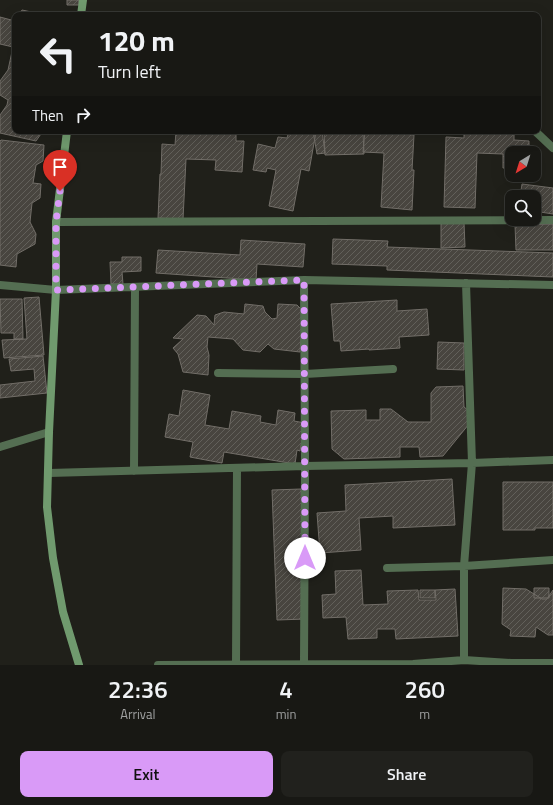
<!DOCTYPE html>
<style>
:root{--surface:#181814;--page:#21211d;--text:#f1f3f6;--muted:#9fa0a0;--line:#363734;--accent:#d99af7}
body{margin:0;font-family:"Titillium Web",sans-serif;background:var(--page);color:var(--text);height:100vh;display:flex;flex-direction:column;font-size:15px;white-space:nowrap}
*{box-sizing:border-box;margin:0}
p{font-size:13px;color:var(--muted)}
.icon{flex:none;width:22px;height:22px;fill:none;stroke:currentColor;stroke-width:2;stroke-linecap:round;stroke-linejoin:round}
.map{position:relative;height:665px;overflow:hidden}
.sheet{display:flex;flex-direction:column;background:var(--surface);flex:1}
.sheet>*{flex:none}
.top-card{position:absolute;left:12px;top:12px;width:529px;height:122px;border-radius:8px;box-shadow:0 4px 16px #0002,0 0 0 1px var(--line);background:#181814;color:var(--text);overflow:hidden}
.needle{width:26px;rotate:218deg}
.controls{position:absolute;left:505px;top:146px;display:grid;gap:8px}
.controls a{display:grid;place-items:center;width:36px;height:36px;border-radius:8px;background:var(--surface);box-shadow:0 4px 16px #0002,0 0 0 1px var(--line);font-size:20px}
.pin{position:absolute;display:grid;place-items:center;width:34px;height:34px;color:#fff;margin:-41px -17px;border-radius:50% 50% 50% 0;rotate:-45deg;box-shadow:0 0 4px #0007}
.pin .icon{rotate:45deg}
.me{position:absolute;width:44px;margin:-22px;rotate:0deg;stroke-linejoin:round;filter:drop-shadow(0 0 3px #0008)}
.turn{display:flex;align-items:center;gap:14px;height:84px;padding:0 20px;font-size:18px}
.turn .icon{width:52px;height:52px;stroke-width:2.5}
.turn b{display:block;font-size:28px;line-height:34px}
.then{display:flex;align-items:center;height:38px;padding:0 20px;background:#0003;gap:8px;font-size:15px}
.eta{display:flex;justify-content:space-evenly;align-items:center;height:68px;text-align:center}
.eta b{font-size:24px;font-weight:600;line-height:28px}
.cta{display:flex;gap:8px;margin-top:auto;padding:8px 20px}
.cta a{flex:1;height:46px;border-radius:8px;background:var(--accent);color:#111;font-size:16px;font-weight:600;line-height:46px;text-align:center}
.cta a+a{background:var(--page);color:var(--text)}
.map>svg:first-child{display:block}
.building{fill:url(#building-hatch);stroke:#726e68}
.lines{fill:none;stroke-linecap:round;stroke-linejoin:round}
.street{stroke:#546e52;stroke-width:8}
.secondary{stroke:#709a6e;stroke-width:8}
.route{stroke:#d99af7;stroke-width:7;stroke-dasharray:0 12.6}
</style>
<div class="map">
<svg width="553" height="665" viewBox="0 0 553 665">
<defs>
<pattern id="building-hatch" width="6" height="6" patternUnits="userSpaceOnUse"><rect width="6" height="6" fill="#48453f"/><path d="M-1 1l2-2M0 6l6-6M5 7l2-2" fill="none" stroke="#62605a"/></pattern>
</defs>
<rect width="100%" height="100%" fill="#20201a"/>
<path class="building" d="M67,0H79V5H67Z
M22,10L36,13L35,15H19Z
M0,17L15,21V131H43L36,141L0,133V115L7,105L8,100L0,95V81L8,70L13,47L0,44Z
M176,131H212L236,132V141H244L242,172L215,170L216,160L186,159L183,219L158,218L160,174H161L162,144L175,145Z
M289,131H310L316,132L309,171L301,169L293,211L269,206L276,170L267,168L266,172L253,170L258,144L275,148L278,137L287,138Z
M313,131H322L325,153L317,154Z
M324,131H363L364,154L325,155Z
M365,131L414,135L412,170H414L412,210L381,207L384,153L363,152Z
M464,131H514V140L529,141V153H512V168H503V154L477,153L475,208L444,207L446,137L464,138Z
M1,140L44,145L43,161L36,165L33,183L41,184L40,198L32,203L30,222L36,234L35,244L17,254L16,267L0,265V141Z
M522,184L553,188V214L534,211V197H520Z
M441,223H464L465,247L441,248Z
M553,224V250H516L515,225Z
M333,239L388,241L387,247L553,253V277L387,270V266L332,264Z
M241,240L305,244L303,267L257,264L256,280L156,273L158,250L240,255Z
M122,257H141V271L122,272L123,284H111L110,262H122Z
M39,297L44,355L4,358L2,340L27,339L24,298Z
M0,299H22L23,339H14V333H1Z
M397,300V311L427,309L429,335L399,337L400,348L369,350V349L341,351L340,341H334L331,304Z
M245,304L263,306L265,312L272,319L277,318L278,304L297,305L303,311L300,352L274,349L268,344L260,352L243,350L233,339L208,337L207,347L209,355L208,375L183,372L178,354L173,348L183,339L173,338L197,315L206,316L214,325L215,315L224,312L244,314Z
M438,342L464,343V370L437,369Z
M43,356L47,393L0,398V385L35,381L34,369L11,371L9,359Z
M463,386L464,407L469,411V424L443,456L420,457L419,447H400V457L344,459L332,449L331,411L366,410V420H380V409H391L408,422H431V393L436,387Z
M183,390L210,395L205,425L229,429L232,411L261,416L260,422L276,425L278,410L295,413L294,421L305,423L300,451L297,450L295,464L224,452L222,463L190,457L193,442L165,437L169,414L179,416Z
M452,479L455,525L393,528V516L359,518L361,550L320,553L317,513L346,511L345,485Z
M503,482H553V528H535V530H503Z
M301,489L306,619L277,620L272,490Z
M361,570L363,605L388,604L387,591L418,590L419,600H436L435,590L455,589L458,636L396,639L395,629H377V638L348,639L346,617L323,618L322,595L336,594L335,571Z
M503,588L526,589L542,599H547L553,590V635H548L536,627L535,637L510,636L511,630L502,624Z
M534,588H549V598H534Z
M420,590H435V598H420Z"/>
<g class="lines">
<path class="street" d="M535,131L553,148
M56,222L553,220
M0,285L56,290L304,280L553,285
M218,373L305,374L393,369
M0,447L49,432
M134,471L135,287
M49,473L305,466L472,463L553,460
M387,568L464,566L553,560
M464,660V566L472,463L466,283
M236,664L237,468
M304,664L305,466L304,280
M158,665L413,664L464,660L511,663H553"/>
<path class="secondary" d="M81,15L83,0
M67,131L56,222V290L49,432L47,507L53,558L63,612L79,665"/>
</g>
<g class="lines">
<path class="route" d="M60,191L56,222V290L304,280L305,558"/>
</g>
</svg>
<div class="controls">
<a><svg class="needle" viewBox="-14 -14 28 28"><path d="M0-13l5 13h-10z" fill="#e53935"/><path d="M0 13l5-13h-10z" fill="#9fa0a0"/></svg></a>
<a><svg class="icon" aria-label="search" viewBox="0 0 24 24"><circle cx="10" cy="10" r="6"/><path d="M15 15l6 6"/></svg></a>
</div>
<div class="pin" style="left:60px;top:191px;background:#d93025"><svg class="icon" aria-label="arrive" viewBox="0 0 24 24"><path d="M6 21V4h12l-3 4 3 4H6"/></svg></div>
<svg class="me" style="left:305px;top:558px" viewBox="-20 -20 40 40"><circle r="19" fill="#fff"/><path d="M0-13L10 11 0 6-10 11z" fill="#d99af7"/></svg>
<div class="top-card">
<div class="turn"><svg class="icon" aria-label="left" viewBox="0 0 24 24"><path d="M17 20v-9H6M10 6l-5 5 5 5"/></svg><div><b>120 m</b>Turn left</div></div>
<div class="then">Then<svg class="icon" aria-label="right" viewBox="0 0 24 24"><path d="M7 20v-9h11M14 6l5 5-5 5"/></svg></div>
</div>
</div>
<section class="sheet">
<div class="eta">
<div><b>22:36</b><p>Arrival</p></div>
<div><b>4</b><p>min</p></div>
<div><b>260</b><p>m</p></div>
</div>
<div class="cta"><a>Exit</a><a>Share</a></div>
</section>
